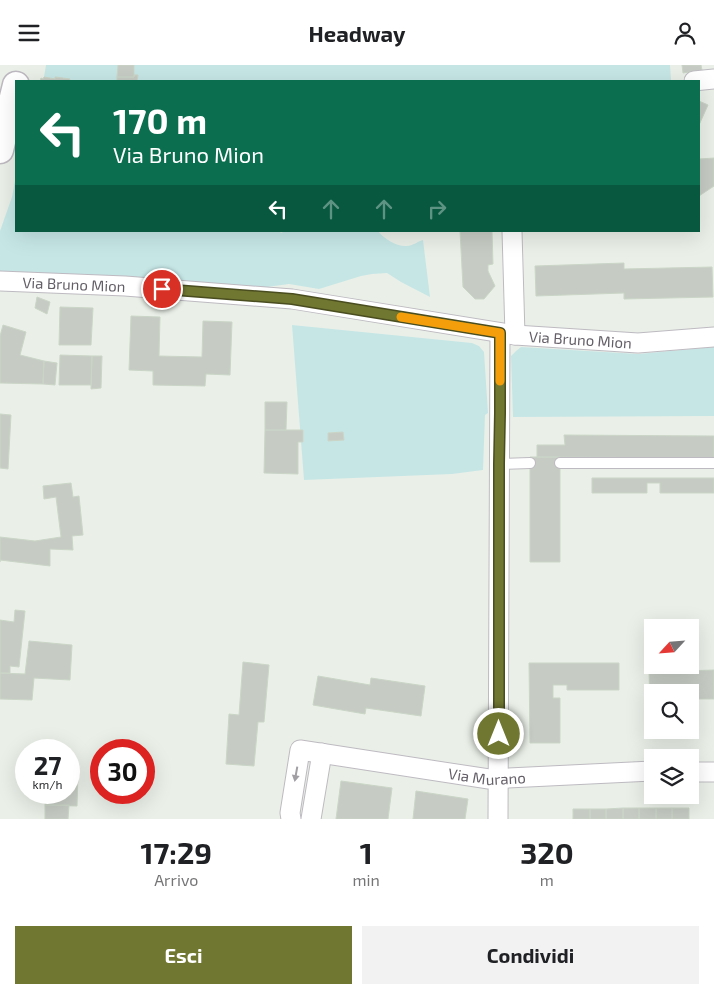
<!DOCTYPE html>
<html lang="it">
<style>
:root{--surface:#fff;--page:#f2f2f2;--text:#202124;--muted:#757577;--accent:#707730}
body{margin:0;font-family:"Exo 2",sans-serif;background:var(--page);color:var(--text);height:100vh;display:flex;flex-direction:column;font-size:19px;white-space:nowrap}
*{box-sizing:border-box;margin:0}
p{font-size:16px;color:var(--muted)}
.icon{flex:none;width:28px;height:28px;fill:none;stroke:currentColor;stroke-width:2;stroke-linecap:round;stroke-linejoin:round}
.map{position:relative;height:754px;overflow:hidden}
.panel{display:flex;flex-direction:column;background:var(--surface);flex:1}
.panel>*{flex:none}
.banner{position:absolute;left:15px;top:15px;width:685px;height:152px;border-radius:0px;box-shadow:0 5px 20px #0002;background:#0b6e4f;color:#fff;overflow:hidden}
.needle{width:32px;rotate:244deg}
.tools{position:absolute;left:644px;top:554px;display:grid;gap:10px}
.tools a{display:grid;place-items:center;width:55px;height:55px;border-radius:0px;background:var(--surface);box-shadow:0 5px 20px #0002;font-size:25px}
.speed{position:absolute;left:15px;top:674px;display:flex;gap:10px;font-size:25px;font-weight:700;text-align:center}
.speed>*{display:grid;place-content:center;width:65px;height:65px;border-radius:50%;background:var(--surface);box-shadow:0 5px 20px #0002;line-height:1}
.speed small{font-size:12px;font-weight:400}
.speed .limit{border:8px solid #d22;background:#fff;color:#111}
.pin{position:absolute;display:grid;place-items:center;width:42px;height:42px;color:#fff;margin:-21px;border:2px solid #fff;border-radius:50%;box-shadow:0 1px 5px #0007}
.me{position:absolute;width:55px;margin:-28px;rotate:0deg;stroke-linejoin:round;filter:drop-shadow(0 0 4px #0008)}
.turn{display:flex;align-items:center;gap:18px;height:105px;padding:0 15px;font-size:22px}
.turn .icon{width:65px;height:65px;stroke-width:2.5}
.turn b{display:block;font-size:35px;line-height:42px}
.lanes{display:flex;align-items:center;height:48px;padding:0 15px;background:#0003;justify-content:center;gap:25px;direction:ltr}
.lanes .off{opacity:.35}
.eta{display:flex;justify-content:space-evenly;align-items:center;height:85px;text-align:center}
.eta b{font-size:30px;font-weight:700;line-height:35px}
.primary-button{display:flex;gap:10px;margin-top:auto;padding:10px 15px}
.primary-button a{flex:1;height:58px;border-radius:0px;background:var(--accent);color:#fff;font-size:20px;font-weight:700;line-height:58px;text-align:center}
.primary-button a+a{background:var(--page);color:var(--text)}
header{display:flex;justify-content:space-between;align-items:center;height:65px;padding:0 15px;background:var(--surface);font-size:22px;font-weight:700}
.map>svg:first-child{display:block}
.green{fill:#c6e6e6}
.building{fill:#c6ccc4;stroke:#cbd5c7}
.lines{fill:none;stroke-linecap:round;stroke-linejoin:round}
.lane-casing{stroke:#bebac1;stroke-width:12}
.street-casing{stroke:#bebac1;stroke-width:21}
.secondary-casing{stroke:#beb9c0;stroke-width:29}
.lane{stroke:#fff;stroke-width:10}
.street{stroke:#fff;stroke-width:19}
.secondary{stroke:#fff;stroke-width:26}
.oneway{fill:#a29fa4}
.route-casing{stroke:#494d1f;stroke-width:12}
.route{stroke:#707730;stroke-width:9}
.slow{stroke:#f59e0b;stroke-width:9}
.labels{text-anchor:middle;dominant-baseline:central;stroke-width:4;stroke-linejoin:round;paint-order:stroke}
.street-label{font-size:15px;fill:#645f67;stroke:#fff}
</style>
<header><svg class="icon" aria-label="menu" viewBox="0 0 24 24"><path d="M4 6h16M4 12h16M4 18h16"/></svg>Headway<svg class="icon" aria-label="person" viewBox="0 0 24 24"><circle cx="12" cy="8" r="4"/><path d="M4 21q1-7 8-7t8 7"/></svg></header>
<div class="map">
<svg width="714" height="754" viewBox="0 0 714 754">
<rect width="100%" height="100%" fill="#eaf0e8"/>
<path class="green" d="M46,0H118L117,16H69V14L56,12L55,14L44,12Z
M134,0H670L671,15L662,16H137L138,10H134Z
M16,111V166H279L281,168L285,166H378C384,174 397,182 407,181C412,181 419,176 423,175L430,232L401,217L387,208L372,209L361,211L319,224L289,219L253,224L0,207V166L12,132Z
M292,260L472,278L479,281L484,287L488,348L485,350L483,405L452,409L304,415Z
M521,282L638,289L714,282V351L513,352L511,291L516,286Z"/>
<path class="building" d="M118,0H134V12H117Z
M682,0H701L702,5L683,8Z
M134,10H138L137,16H117V12H134Z
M44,12L55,14V12L70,14L69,16H40L41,13L43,14Z
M699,36L708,40L699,60Z
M714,93V121L699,131V94Z
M460,166H492L493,199L488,200V206L495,221L484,234H475L463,222Z
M624,198V204L712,202L713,232L624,234V228L536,231L535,201Z
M37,232L50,237L47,249L35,243Z
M60,242L93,243L91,280H59Z
M131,251L160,252L159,291L202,292L203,256L232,257L230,310L206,309L205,321L153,320V306L129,305Z
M3,260L26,267L20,290L44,296L43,319L0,318V271Z
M60,290L92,291L91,320H59Z
M92,291H102L101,323L91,324Z
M44,296L57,298L55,320L43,319Z
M265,337H287L286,365H265Z
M0,349L11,350L8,404L0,403Z
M265,365H303V377H298V409L264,408Z
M343,367L344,375L328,376V368Z
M564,370L714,371V393L537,392V380H565Z
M530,392H560V497H530Z
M592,413H714V428H660V418H647V428H592Z
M71,418L73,432L79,431L83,470L72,471L73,485L50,484V501L0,495V497V472L35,476L61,472L56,432L44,434L43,421Z
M15,545L25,546L19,602L10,601V608H0V555L14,557Z
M29,576L72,580L70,615L34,613L32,635L0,634V608L25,609Z
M243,597L269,600L264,657H258L254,701L226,699L229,649L239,650Z
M529,598H619V625H567V620H553V633H560V678H530Z
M714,605V634H690V628H652V665H674V672L651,673L649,607Z
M318,611L370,620L371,613L425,621L421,651L366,643L365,649L313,640Z
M69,708L78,709L77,741L45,740L46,728H69Z
M341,716L392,723L388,754H336Z
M416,726L468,734L465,754H413Z
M45,740H69L68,754H45Z
M623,743H639V754H623Z
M623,743V754H606V744Z
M639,743H656V754H639Z
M656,743H672V754H656Z
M672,743H689V754H672Z
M573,744H590V754H573Z
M590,744H606V754H590Z"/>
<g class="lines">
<g class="lane-casing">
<path id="lane" d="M560,398H714
M499,399L530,398"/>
</g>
<g class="street-casing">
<g id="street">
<path d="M694,16L714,14"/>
<path d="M512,166L515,270"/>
<path id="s1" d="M0,216L125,221L292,234L515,270L638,278L714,272"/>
<path d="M690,707H714"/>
<path id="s2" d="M291,754L290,748L300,685L489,714L652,706"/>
<path d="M311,754L322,688"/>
<path d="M498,754L500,268"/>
</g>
</g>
<g class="secondary-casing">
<path id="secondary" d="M0,85L16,20"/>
</g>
<use href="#lane" class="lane"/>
<use href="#street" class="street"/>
<use href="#secondary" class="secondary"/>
</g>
<defs><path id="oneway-solid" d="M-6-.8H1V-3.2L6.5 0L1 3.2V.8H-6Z" transform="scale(1.25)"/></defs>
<use class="oneway" href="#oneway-solid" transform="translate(296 709) rotate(100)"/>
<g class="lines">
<g class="route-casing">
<path id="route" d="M162,224L292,234L500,268V348L499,399V669"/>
</g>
<use href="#route" class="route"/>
<path class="slow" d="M401,252L500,268V316"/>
</g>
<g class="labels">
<g class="street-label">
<text stroke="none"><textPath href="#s1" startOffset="74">Via Bruno Mion</textPath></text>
<text stroke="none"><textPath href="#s1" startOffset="584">Via Bruno Mion</textPath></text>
<text stroke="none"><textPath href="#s2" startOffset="259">Via Murano</textPath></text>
</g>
</g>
</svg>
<div class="tools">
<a><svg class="needle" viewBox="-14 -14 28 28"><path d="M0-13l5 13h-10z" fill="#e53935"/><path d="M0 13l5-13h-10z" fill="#757577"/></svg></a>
<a><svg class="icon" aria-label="search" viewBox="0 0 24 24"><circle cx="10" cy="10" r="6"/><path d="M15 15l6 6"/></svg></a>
<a><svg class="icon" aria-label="layers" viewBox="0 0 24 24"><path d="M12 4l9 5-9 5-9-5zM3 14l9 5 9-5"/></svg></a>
</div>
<div class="speed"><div>27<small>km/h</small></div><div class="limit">30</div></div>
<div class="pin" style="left:162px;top:224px;background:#d93025"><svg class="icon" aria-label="arrive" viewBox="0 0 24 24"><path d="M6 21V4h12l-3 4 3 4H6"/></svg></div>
<svg class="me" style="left:499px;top:669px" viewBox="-20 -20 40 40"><circle r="17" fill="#707730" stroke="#fff" stroke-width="3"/><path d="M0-11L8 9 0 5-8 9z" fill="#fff"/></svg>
<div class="banner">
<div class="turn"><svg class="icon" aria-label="left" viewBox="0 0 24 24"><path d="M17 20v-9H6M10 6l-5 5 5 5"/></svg><div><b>170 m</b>Via Bruno Mion</div></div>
<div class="lanes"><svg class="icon" aria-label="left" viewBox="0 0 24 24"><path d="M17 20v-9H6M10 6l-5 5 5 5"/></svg><svg class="icon off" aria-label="ahead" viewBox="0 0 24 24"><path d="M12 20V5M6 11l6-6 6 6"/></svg><svg class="icon off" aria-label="ahead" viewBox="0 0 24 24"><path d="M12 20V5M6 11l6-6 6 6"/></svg><svg class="icon off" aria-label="right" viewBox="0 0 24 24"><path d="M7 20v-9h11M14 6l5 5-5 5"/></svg></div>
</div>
</div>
<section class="panel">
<div class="eta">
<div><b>17:29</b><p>Arrivo</p></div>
<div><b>1</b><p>min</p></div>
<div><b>320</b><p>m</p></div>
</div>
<div class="primary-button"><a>Esci</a><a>Condividi</a></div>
</section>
